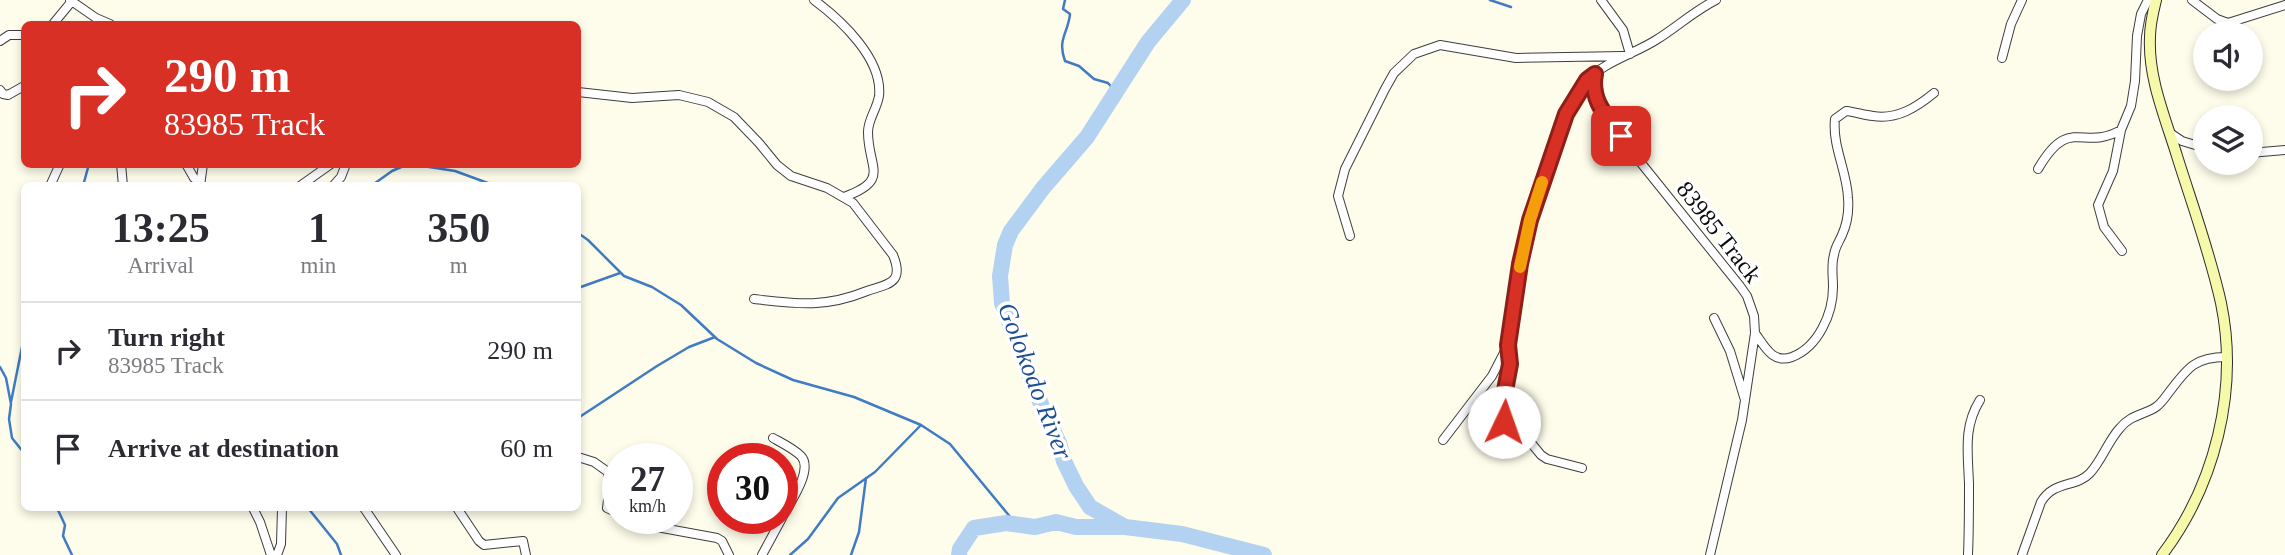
<!DOCTYPE html>
<style>
:root{--surface:#fff;--page:#f7f7f7;--text:#2b2b33;--muted:#7c7c81;--line:#e1e1e2}
body{margin:0;font-family:Georgia,serif;background:var(--page);color:var(--text);height:100vh;display:flex;flex-direction:column;font-size:26px;white-space:nowrap}
*{box-sizing:border-box;margin:0}
p{font-size:23px;color:var(--muted)}
.icon{flex:none;width:38px;height:38px;fill:none;stroke:currentColor;stroke-width:2;stroke-linecap:round;stroke-linejoin:round}
.map{position:relative;flex:1;overflow:hidden}
.details{position:absolute;left:21px;top:182px;width:560px;height:329px;display:flex;flex-direction:column;background:var(--surface);border-radius:10px;box-shadow:0 4px 10px #0003}
.details>*{flex:none}
.hud{position:absolute;left:21px;top:21px;width:560px;height:147px;border-radius:10px;box-shadow:0 4px 10px #0003;background:#d93025;color:#fff;overflow:hidden}
.tools{position:absolute;left:2193px;top:21px;display:grid;gap:14px}
.tools a{display:grid;place-items:center;width:70px;height:70px;border-radius:50%;background:var(--surface);box-shadow:0 4px 10px #0003;font-size:35px}
.speed{position:absolute;left:602px;top:443px;display:flex;gap:14px;font-size:35px;font-weight:700;text-align:center}
.speed>*{display:grid;place-content:center;width:91px;height:91px;border-radius:50%;background:var(--surface);box-shadow:0 4px 10px #0003;line-height:1}
.speed small{font-size:18px;font-weight:400}
.speed .limit{border:10px solid #d22;background:#fff;color:#111}
.pin{position:absolute;display:grid;place-items:center;width:60px;height:60px;color:#fff;margin:-30px;border-radius:14px;box-shadow:0 4px 10px #0006}
.me{position:absolute;width:77px;margin:-38px;rotate:3deg;stroke-linejoin:round;filter:drop-shadow(0 0 5px #0008)}
.turn{display:flex;align-items:center;gap:24px;height:147px;padding:0 28px;font-size:32px}
.turn .icon{width:91px;height:91px;stroke-width:2.5}
.turn b{display:block;font-size:49px;line-height:60px}
.eta{display:flex;justify-content:space-evenly;align-items:center;height:119px;text-align:center}
.eta b{font-size:42px;font-weight:700;line-height:49px}
ul{padding:0;list-style:none}
li{display:flex;align-items:center;gap:21px;height:98px;padding:0 28px;border-top:2px solid var(--line)}
li div{flex:1}
li b{display:block;font-size:26px}
li em{font-style:normal}
.map>svg:first-child{display:block}
.lines{fill:none;stroke-linecap:round;stroke-linejoin:round}
.stream{stroke:#407bc3;stroke-width:2.5}
.river{stroke:#b3d1f1;stroke-width:16}
.street-casing{stroke:#3e3e3e;stroke-width:10}
.secondary-casing{stroke:#2d2d2d;stroke-width:12}
.street{stroke:#fff;stroke-width:8}
.secondary{stroke:#f6f9aa;stroke-width:10}
.route-casing{stroke:#8d1f18;stroke-width:18}
.route{stroke:#d93025;stroke-width:12}
.slow{stroke:#f59e0b;stroke-width:12}
.labels{text-anchor:middle;dominant-baseline:central;stroke-width:7;stroke-linejoin:round;paint-order:stroke}
.street-label{font-size:24px;fill:#0b0b0b;stroke:#fff}
.water-label{font-size:26px;font-style:italic;fill:#1e4f93;stroke:#fff}
</style>
<div class="map">
<svg width="2285" height="555" viewBox="0 0 2285 555">
<rect width="100%" height="100%" fill="#fefdeb"/>
<g class="lines">
<path class="stream" d="M1065,0L1063,9L1070,14C1068,34 1057,39 1065,61L1079,66L1094,79L1108,83L1116,92
M1490,0L1511,7
M410,164L455,171L496,186
M83,186L89,164
M371,186L392,171L408,164
M578,233L588,240L624,276L652,287L681,305L717,339L756,363L793,380L854,397L921,425L950,444L1016,524
M578,288L620,273
M0,367L6,378L11,404L9,419L12,438L24,453
M11,402L24,337
M578,418L657,366L689,347L715,337
M57,508L65,525L63,536L72,555
M308,508L337,544L341,555
M790,555L808,539L838,498L875,472L921,425
M851,555L859,532L866,478"/>
<path class="river" d="M1183,0L1148,42L1087,137L1043,188L1011,231L1005,245L1000,276L1002,303L1041,404L1059,443L1064,461L1076,486L1090,507L1125,527L1182,534L1264,555
M959,555L960,549L974,528L1006,523L1035,527L1056,522L1076,527H1120"/>
<g class="street-casing">
<path id="street" d="M70,0L96,18L110,24
M814,0C841,20 883,59 879,96C877,109 868,119 868,132C868,168 891,180 844,197
M1601,0L1623,30L1630,54
M2192,0L2217,19L2228,23L2285,5
M53,24L72,1
M0,41L9,35H24
M2002,58L2011,24L2022,0
M1595,74L1593,85L1598,104L1633,153L1740,286L1747,296L1754,316L1755,333L1742,420L1710,555
M0,90L3,94L8,95L24,86
M578,92L632,98L679,95L708,102L734,117L759,143L777,165L791,176L827,188L853,203L893,255C905,284 887,284 867,291C825,308 798,304 754,299
M2170,133L2182,141L2205,148
M2250,153L2285,150
M121,164L123,186
M186,164L194,178L200,183
M2038,169C2070,114 2082,152 2121,130
M50,186L60,164
M200,186L203,164
M300,186L331,164
M333,186L341,177L346,164
M1350,236L1338,196L1345,169L1385,89L1394,73L1414,54L1440,45L1516,58L1623,56
M2122,251L2104,227L2098,205L2113,171L2121,130L2131,106L2135,81L2137,36L2141,14L2148,0
M1714,318L1730,351L1745,400
M1755,333C1765,347 1773,364 1792,357C1818,347 1833,314 1833,287C1833,276 1831,265 1834,255C1835,247 1839,242 1842,235C1847,224 1849,210 1848,198C1847,171 1832,146 1835,119L1846,111C1855,112 1864,115 1873,116C1897,120 1917,107 1934,93
M1508,345L1510,364L1503,401L1504,422L1509,429L1527,438L1541,455L1547,459L1582,468
M773,438C782,443 794,449 801,456C814,470 789,504 782,518
M1443,440L1492,376L1508,345L1520,264L1530,220L1566,114C1572,103 1578,91 1586,82C1601,63 1636,53 1656,40C1677,27 1694,11 1716,0
M578,457L594,462L608,472L610,484L607,508L618,513
M253,508L260,522L271,555
M364,508L396,555
M457,508L479,541L484,545L523,541L526,555
M628,518L646,525L717,538L722,541L729,555
M277,555L281,544L282,508
M762,555L782,518
M1968,555C1969,531 1969,508 1969,484C1968,453 1963,427 1980,400
M2022,555L2041,502C2054,480 2076,488 2090,473C2102,460 2108,441 2120,428C2130,415 2144,415 2156,407C2162,403 2166,396 2170,391C2188,367 2196,357 2226,357"/>
</g>
<g class="secondary-casing">
<path id="secondary" d="M2156,0C2153,12 2150,25 2150,37C2148,78 2165,117 2177,156C2192,204 2210,253 2221,303C2239,390 2215,485 2162,555"/>
</g>
<use href="#street" class="street"/>
<use href="#secondary" class="secondary"/>
</g>
<g class="lines">
<g class="route-casing">
<path id="route" d="M1504,422L1503,401L1510,364L1508,345L1520,264L1530,220L1566,114L1587,80L1595,74C1590,100 1606,116 1621,136"/>
</g>
<use href="#route" class="route"/>
<path class="slow" d="M1520,267L1530,220L1542,182"/>
</g>
<g class="labels">
<g class="street-label">
<text transform="translate(1719 232) rotate(52)">83985 Track</text>
</g>
<g class="water-label">
<text transform="translate(1035 381) rotate(69)">Golokodo River</text>
</g>
</g>
</svg>
<div class="tools">
<a><svg class="icon" aria-label="sound" viewBox="0 0 24 24"><path d="M4 9h4l5-4v14l-5-4H4zM17 9q2 3 0 6"/></svg></a>
<a><svg class="icon" aria-label="layers" viewBox="0 0 24 24"><path d="M12 4l9 5-9 5-9-5zM3 14l9 5 9-5"/></svg></a>
</div>
<div class="speed"><div>27<small>km/h</small></div><div class="limit">30</div></div>
<div class="pin" style="left:1621px;top:136px;background:#d93025"><svg class="icon" aria-label="arrive" viewBox="0 0 24 24"><path d="M6 21V4h12l-3 4 3 4H6"/></svg></div>
<svg class="me" style="left:1504px;top:422px" viewBox="-20 -20 40 40"><circle r="19" fill="#fff"/><path d="M0-13L10 11 0 6-10 11z" fill="#d93025"/></svg>
<div class="hud">
<div class="turn"><svg class="icon" aria-label="right" viewBox="0 0 24 24"><path d="M7 20v-9h11M14 6l5 5-5 5"/></svg><div><b>290 m</b>83985 Track</div></div>
</div>
<section class="details">
<div class="eta">
<div><b>13:25</b><p>Arrival</p></div>
<div><b>1</b><p>min</p></div>
<div><b>350</b><p>m</p></div>
</div>
<ul>
<li><svg class="icon" aria-label="right" viewBox="0 0 24 24"><path d="M7 20v-9h11M14 6l5 5-5 5"/></svg><div><b>Turn right</b><p>83985 Track</p></div><em>290 m</em></li>
<li><svg class="icon" aria-label="arrive" viewBox="0 0 24 24"><path d="M6 21V4h12l-3 4 3 4H6"/></svg><div><b>Arrive at destination</b></div><em>60 m</em></li>
</ul>
</section>
</div>
